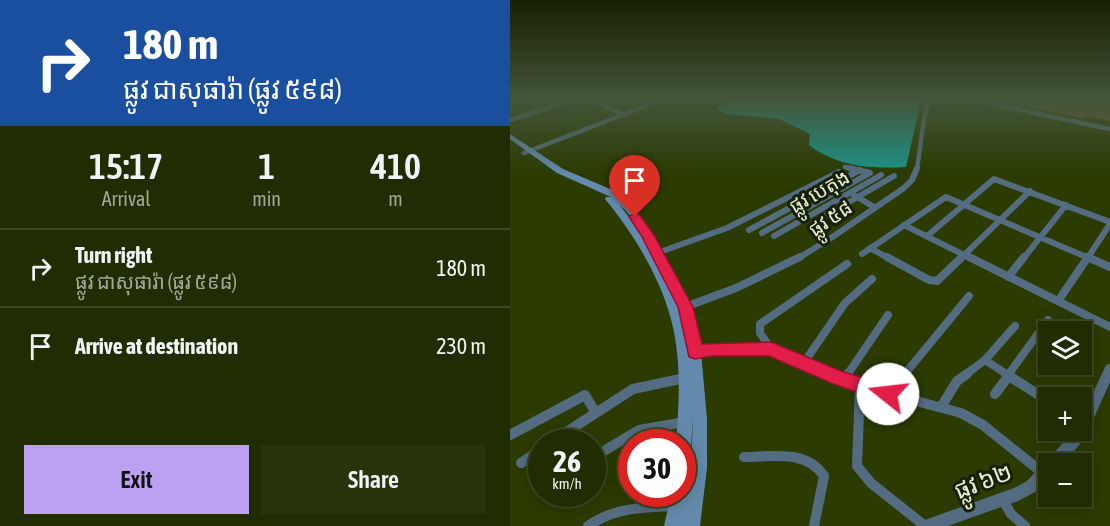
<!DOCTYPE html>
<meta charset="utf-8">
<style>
:root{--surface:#202c02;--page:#28340c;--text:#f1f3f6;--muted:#a2a799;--line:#3d4824;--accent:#bca0f2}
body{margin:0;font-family:"Asap Condensed","Noto Sans Khmer",sans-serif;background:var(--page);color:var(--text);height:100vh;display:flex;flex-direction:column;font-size:22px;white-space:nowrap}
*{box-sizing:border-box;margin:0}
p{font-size:20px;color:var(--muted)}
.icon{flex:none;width:33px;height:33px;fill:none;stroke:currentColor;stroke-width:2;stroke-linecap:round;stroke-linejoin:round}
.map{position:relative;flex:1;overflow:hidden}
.drawer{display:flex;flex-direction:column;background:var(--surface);width:510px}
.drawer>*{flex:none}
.banner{background:#1a4fa0;color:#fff;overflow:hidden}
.tools{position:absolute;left:528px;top:321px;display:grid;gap:12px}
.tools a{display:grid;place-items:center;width:54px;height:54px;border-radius:0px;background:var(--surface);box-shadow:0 3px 15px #0003,0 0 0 2px var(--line);font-size:30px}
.speed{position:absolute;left:18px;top:429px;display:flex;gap:12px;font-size:30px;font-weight:700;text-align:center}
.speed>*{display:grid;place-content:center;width:78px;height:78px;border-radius:50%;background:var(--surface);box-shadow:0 3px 15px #0003,0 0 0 2px var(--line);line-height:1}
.speed small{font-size:15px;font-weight:400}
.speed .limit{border:9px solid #d22;background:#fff;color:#111}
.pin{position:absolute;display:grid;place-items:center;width:51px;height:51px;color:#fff;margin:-62px -26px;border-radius:50% 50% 50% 0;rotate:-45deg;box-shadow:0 0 6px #0007}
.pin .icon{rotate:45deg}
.me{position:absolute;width:66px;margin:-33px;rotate:286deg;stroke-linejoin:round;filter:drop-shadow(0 0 4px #0008)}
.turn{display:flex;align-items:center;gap:21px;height:126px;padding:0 24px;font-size:27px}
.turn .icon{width:78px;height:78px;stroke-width:2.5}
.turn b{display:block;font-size:42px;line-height:51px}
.eta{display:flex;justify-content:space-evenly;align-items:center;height:102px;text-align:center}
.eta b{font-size:36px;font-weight:600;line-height:42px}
.primary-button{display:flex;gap:12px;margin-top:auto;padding:12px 24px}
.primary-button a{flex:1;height:69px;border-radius:0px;background:var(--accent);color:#111;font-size:24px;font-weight:600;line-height:69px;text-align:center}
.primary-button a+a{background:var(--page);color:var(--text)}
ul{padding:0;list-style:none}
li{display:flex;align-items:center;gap:18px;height:78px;padding:0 24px;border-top:2px solid var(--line)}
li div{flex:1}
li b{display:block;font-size:22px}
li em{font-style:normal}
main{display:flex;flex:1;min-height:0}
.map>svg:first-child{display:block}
.green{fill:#73502c}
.water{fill:#1c9287}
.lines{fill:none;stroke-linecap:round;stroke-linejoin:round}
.minor-far3{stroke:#546c81;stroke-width:4.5}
.minor-far2{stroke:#546c81;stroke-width:6}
.minor-far1{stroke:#546c81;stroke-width:8}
.minor{stroke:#546c81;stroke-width:10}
.tertiary{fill:#546c81;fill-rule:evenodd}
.secondary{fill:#638aac;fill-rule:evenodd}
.route{fill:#e11d48;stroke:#92132f;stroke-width:1.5}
.labels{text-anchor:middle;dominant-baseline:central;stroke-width:6;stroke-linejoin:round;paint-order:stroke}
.street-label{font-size:20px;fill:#e4f0d3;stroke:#182009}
.near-street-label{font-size:24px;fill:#e4f0d3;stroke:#182009}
</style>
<main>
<section class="drawer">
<div class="banner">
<div class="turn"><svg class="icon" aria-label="right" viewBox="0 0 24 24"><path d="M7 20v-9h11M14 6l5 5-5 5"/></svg><div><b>180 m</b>ផ្លូវ ជាសុផារ៉ា (ផ្លូវ ៥៩៨)</div></div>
</div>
<div class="eta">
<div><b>15:17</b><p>Arrival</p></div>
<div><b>1</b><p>min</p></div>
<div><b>410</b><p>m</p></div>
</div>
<ul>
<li><svg class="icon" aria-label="right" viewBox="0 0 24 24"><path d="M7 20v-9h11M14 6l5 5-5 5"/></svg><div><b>Turn right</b><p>ផ្លូវ ជាសុផារ៉ា (ផ្លូវ ៥៩៨)</p></div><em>180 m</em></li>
<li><svg class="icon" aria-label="arrive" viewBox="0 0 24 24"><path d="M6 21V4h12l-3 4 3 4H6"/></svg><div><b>Arrive at destination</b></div><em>230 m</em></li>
</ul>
<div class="primary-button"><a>Exit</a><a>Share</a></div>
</section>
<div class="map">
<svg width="600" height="526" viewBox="0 0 600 526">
<rect width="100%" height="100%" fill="#2b3b02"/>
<path class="green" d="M489,100H600V121L576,116L574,119Z"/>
<path class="water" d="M223,100H408L411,101L396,167C361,169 328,167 299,145L300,134L269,119L217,114L209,111L207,107Z"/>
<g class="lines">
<path class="minor-far3" d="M80,100L115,115
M463,100L600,129
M93,105L106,100
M0,120L63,100
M14,153L151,100
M335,167L345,169
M407,169L414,119L419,100"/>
<path class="minor-far2" d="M344,195L364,207
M313,217L384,176
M394,225L462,259
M239,230L350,170
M252,233L360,173L339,168
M264,236L371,175
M417,236L484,179L600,222
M360,248L380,259
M147,253L217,228L329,172
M352,254L436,197L581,259
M287,259L321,238L394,188L402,180L407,168
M450,259L520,191
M513,259L556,205
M577,259L600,224"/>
<path class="minor-far1" d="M377,257L419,280L427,281L452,257
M459,257L600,327
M577,257L600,267
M498,277L514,257
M548,301L578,257
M175,307L226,288L290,257
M261,349L250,333V324L337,264
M185,352L203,349H261L324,375
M475,360L498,375
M293,364L335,303L362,279
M337,375L378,315
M394,375L459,296
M455,375L475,360L505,326
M498,375L538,320"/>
<path class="minor" d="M320,374L350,386L451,413L473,425L534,474
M496,374L538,401
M334,380L338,374
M350,386L347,466L361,483L415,526
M378,394L395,374
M485,394L500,374
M431,407L447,381L457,374
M0,435L75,395L86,413
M41,442L123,389L175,378
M234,457C262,457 296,449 314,476L304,526
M82,458L129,430L175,422
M11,463L32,449
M493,500L501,514L515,526
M78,526C105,507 135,507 167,506"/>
<path class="tertiary" d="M600,364V382L575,438L553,464H538V479L527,491L508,501L438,526H409L412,521L504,488L517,481L533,464L537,463L538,459L565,430H572V417L596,365Z"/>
<path class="secondary" d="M0,134L53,169L105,191L122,206L143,235L181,307L191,352L197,419V468L190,526H172L175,507L172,526H154L161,494H172V487L175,488L177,493L181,468L183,419V417L180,465L178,471L172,473V442H166C169,406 171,369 164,332C155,285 125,235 95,199L96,197H101L47,173L0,139ZM109,204C124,217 134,237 143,255L125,225Z"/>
</g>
<linearGradient id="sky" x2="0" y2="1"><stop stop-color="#182001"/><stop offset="0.57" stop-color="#445539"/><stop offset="1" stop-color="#445539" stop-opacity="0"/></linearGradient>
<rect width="600" height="174" fill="url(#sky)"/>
<path class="route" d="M125,213L129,214L144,235L183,307L192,344L261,342L331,371L385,388L387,394L385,400L378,403L321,383L259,356H203L185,359L179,357L168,307L131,235L119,217Z"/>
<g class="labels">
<g class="street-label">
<text transform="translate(309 191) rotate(-30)">ផ្លូវ បេតុង</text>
<text transform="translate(320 218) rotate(-34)">ផ្លូវ ៥៨</text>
</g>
<g class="near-street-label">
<text transform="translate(473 481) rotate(-21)">ផ្លូវ ៦២</text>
</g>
</g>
</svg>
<div class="tools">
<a><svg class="icon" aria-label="layers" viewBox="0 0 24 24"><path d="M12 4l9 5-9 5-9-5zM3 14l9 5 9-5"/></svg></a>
<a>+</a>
<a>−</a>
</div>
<div class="speed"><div>26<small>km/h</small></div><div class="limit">30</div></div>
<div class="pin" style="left:125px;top:217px;background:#d93025"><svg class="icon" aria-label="arrive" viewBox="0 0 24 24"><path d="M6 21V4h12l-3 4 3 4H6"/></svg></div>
<svg class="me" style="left:378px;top:394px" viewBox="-20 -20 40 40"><circle r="19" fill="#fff"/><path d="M0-13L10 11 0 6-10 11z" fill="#e11d48"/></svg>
</div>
</main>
